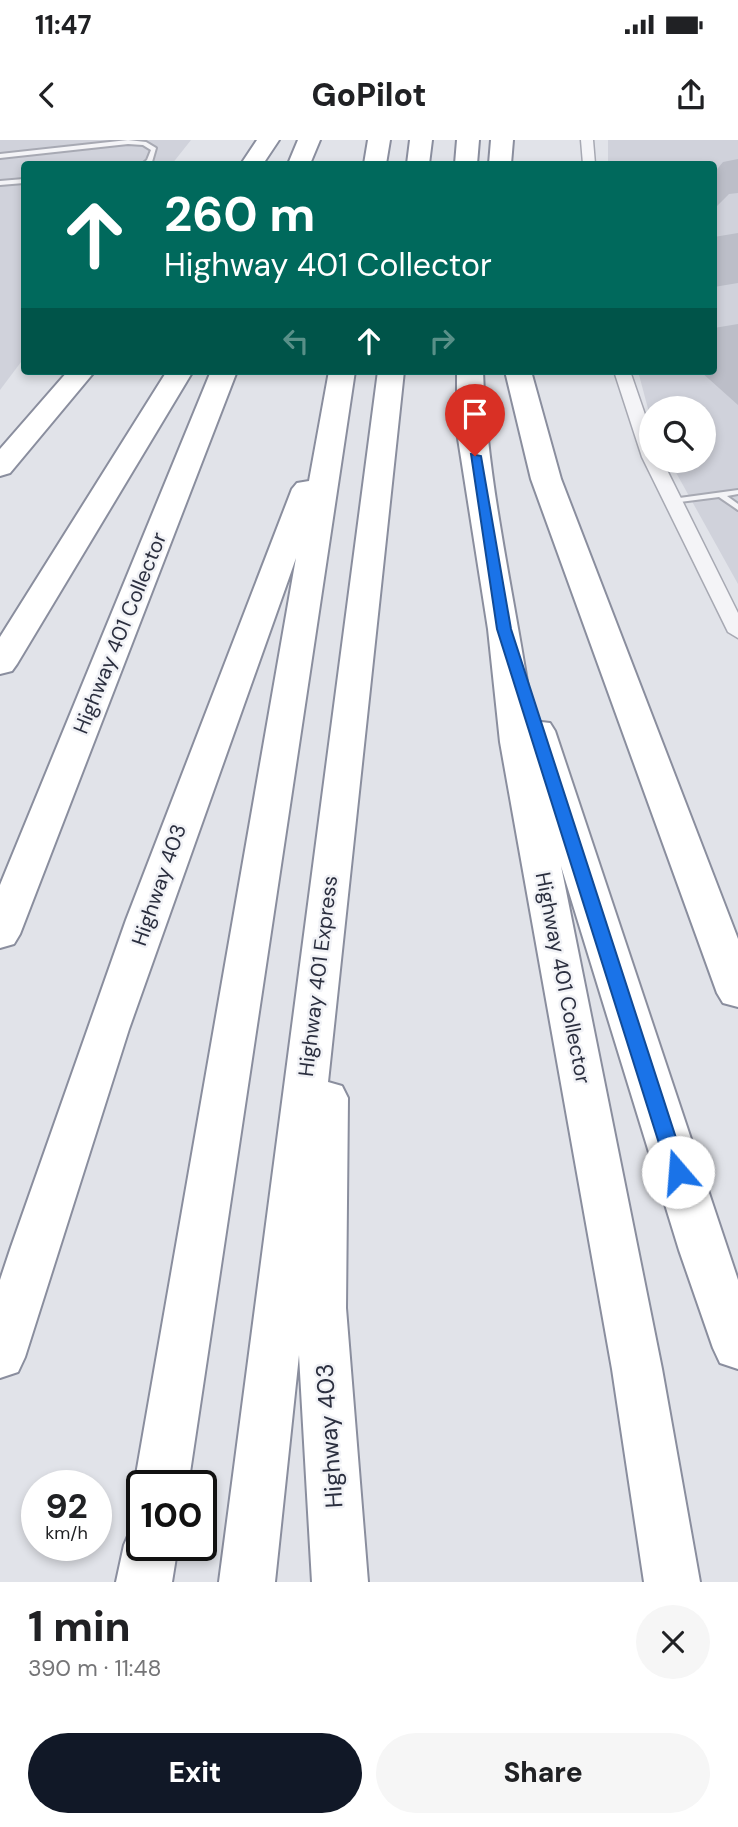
<!DOCTYPE html>
<meta charset="utf-8">
<style>
:root{--surface:#fff;--page:#f6f6f6;--text:#202124;--muted:#757577;--accent:#111827}
body{margin:0;font-family:"DM Sans",sans-serif;background:var(--page);color:var(--text);height:100vh;display:flex;flex-direction:column;font-size:26px;white-space:nowrap}
*{box-sizing:border-box;margin:0}
p{font-size:23px;color:var(--muted)}
.icon{flex:none;width:38px;height:38px;fill:none;stroke:currentColor;stroke-width:2;stroke-linecap:round;stroke-linejoin:round}
.map{position:relative;height:1442px;overflow:hidden}
.details{display:flex;flex-direction:column;background:var(--surface);flex:1}
.details>*{flex:none}
.banner{position:absolute;left:21px;top:21px;width:696px;height:214px;border-radius:7px;box-shadow:0 4px 10px #0003;background:#00695c;color:#fff;overflow:hidden}
.tools{position:absolute;left:639px;top:256px;display:grid;gap:14px}
.tools a{display:grid;place-items:center;width:77px;height:77px;border-radius:50%;background:var(--surface);box-shadow:0 4px 10px #0003;font-size:35px}
.speed{position:absolute;left:21px;top:1330px;display:flex;gap:14px;font-size:35px;font-weight:700;text-align:center}
.speed>*{display:grid;place-content:center;width:91px;height:91px;border-radius:50%;background:var(--surface);box-shadow:0 4px 10px #0003;line-height:1}
.speed small{font-size:18px;font-weight:400}
.speed .limit{border:4px solid #111;border-radius:10px;background:#fff;color:#111}
.pin{position:absolute;display:grid;place-items:center;width:60px;height:60px;color:#fff;margin:-72px -30px;border-radius:50% 50% 50% 0;rotate:-45deg;box-shadow:0 0 7px #0007}
.pin .icon{rotate:45deg}
.me{position:absolute;width:77px;margin:-38px;rotate:342deg;stroke-linejoin:round;filter:drop-shadow(0 0 5px #0008)}
.turn{display:flex;align-items:center;gap:24px;height:147px;padding:0 28px;font-size:32px}
.turn .icon{width:91px;height:91px;stroke-width:2.5}
.turn b{display:block;font-size:49px;line-height:60px}
.lanes{display:flex;align-items:center;height:66px;padding:0 28px;background:#0003;justify-content:center;gap:35px;direction:ltr}
.lanes .off{opacity:.35}
.round{display:grid;place-items:center;flex:none;width:74px;height:74px;border-radius:37px;background:var(--page)}
.headline{display:flex;align-items:center;justify-content:space-between;height:119px;padding:0 28px}
h1{font-size:42px;font-weight:800;line-height:52px}
.cta{display:flex;gap:14px;margin-top:auto;padding:14px 28px}
.cta a{flex:1;height:80px;border-radius:42px;background:var(--accent);color:#fff;font-size:28px;font-weight:800;line-height:80px;text-align:center}
.cta a+a{background:var(--page);color:var(--text)}
.status{display:flex;justify-content:space-between;align-items:center;height:49px;padding:0 35px;background:var(--surface);direction:ltr}
.status svg{height:19px;fill:currentColor}
header{display:flex;justify-content:space-between;align-items:center;height:91px;padding:0 28px;background:var(--surface);font-size:32px;font-weight:800}
.map>svg:first-child{display:block}
.built{fill:#d0d2db}
.building{fill:#bcbec8}
.lines{fill:none;stroke-linecap:round;stroke-linejoin:round}
.lane-casing{stroke:#a7a9b3;stroke-width:4}
.street-casing{stroke:#a7a9b3;stroke-width:3}
.highway-casing{stroke:#8a8e9e;stroke-width:4}
.lane{fill:#f4f4f7;fill-rule:evenodd}
.street{fill:#f4f4f7;fill-rule:evenodd}
.highway{fill:#fff;fill-rule:evenodd}
.route{fill:#1a73e8;stroke:#114b97;stroke-width:2}
.labels{text-anchor:middle;dominant-baseline:central;stroke-width:5;stroke-linejoin:round;paint-order:stroke}
.street-label{font-size:21px;fill:#2b2f3f;stroke:#f1f2f6}
.near-street-label{font-size:24px;fill:#2b2f3f;stroke:#f1f2f6}
</style>
<div class="status"><b>11:47</b><svg viewBox="0 0 49 12"><path d="M0 12V9h3v3zM5 12V6h3v6zM10 12V3h3v9zM15 12V0h3v12zM26 1h20v11H26zM47 4h2v5h-2z"/></svg></div>
<header><svg class="icon" aria-label="back" viewBox="0 0 24 24"><path d="M15 5l-7 7 7 7"/></svg>GoPilot<svg class="icon" aria-label="share" viewBox="0 0 24 24"><path d="M12 15V3M7 8l5-5 5 5M5 13v7h14v-7"/></svg></header>
<div class="map">
<svg width="738" height="1442" viewBox="0 0 738 1442">
<rect width="100%" height="100%" fill="#e1e3e9"/>
<path class="built" d="M0,0H191L172,24H24V218L0,250Z
M608,0H738V444L669,320H704V268H651V280L638,231H714V24H608Z"/>
<path class="building" d="M738,19V53L729,54L714,69V33L723,22Z
M738,93V143L714,147V97Z
M738,184V265L700,231H714V188Z"/>
<g class="lines">
<g class="lane-casing">
<path id="lane" d="M128,0L146,2L156,8L152,22L148,24H142L147,20L151,10L143,5L128,4L0,18V14Z
M24,39V43L0,45V41Z
M738,350V354L727,356L738,364V370L719,357L672,363L668,361L672,359Z"/>
</g>
<g class="street-casing">
<path id="street" d="M581,0H593L595,24H583Z
M614,231H630L651,292V320H662L738,473V498L728,492L642,317Z"/>
</g>
<g class="highway-casing">
<path id="highway" d="M257,0H279L263,24H241Z
M298,0H320L310,24H288Z
M368,0H390L386,24H364Z
M410,0H432L429,24H407Z
M457,0H479L477,24H455Z
M491,0H513L511,24H489Z
M68,231H95L10,333L0,336V309Z
M167,231H193L17,524L12,531L0,534V497Z
M211,231H237L20,794L14,804L0,808V745Z
M329,231H355L188,1346H142V1362L134,1346L296,418L129,889L25,1217L18,1232L0,1238V1140L11,1107L126,780L292,349L297,343L309,341Z
M378,231H404L328,942L342,946L348,958L346,1168L368,1442H312L299,1215L275,1442H219Z
M457,231H483C487,348 517,465 533,581L550,583L555,591L738,1140V1229L720,1223L713,1208L679,1110L561,726L662,1229L700,1442H644L612,1229L500,602L488,489L457,292Z
M505,231H531L561,339L738,799V867L723,863L717,853L531,339Z
M142,1383V1405H178L172,1442H116L124,1405L132,1387Z"/>
</g>
<use href="#lane" class="lane"/>
<use href="#street" class="street"/>
<use href="#highway" class="highway"/>
</g>
<path class="route" d="M471,314L481,316L511,489L687,1032L678,1039L668,1032L497,489Z"/>
<g class="labels">
<g class="street-label">
<text transform="translate(120 493) rotate(-68)">Highway 401 Collector</text>
<text transform="translate(159 745) rotate(-71)">Highway 403</text>
<text transform="translate(318 836) rotate(-83)">Highway 401 Express</text>
<text transform="translate(563 838) rotate(79)">Highway 401 Collector</text>
</g>
<g class="near-street-label">
<text transform="translate(329 1296) rotate(-94)">Highway 403</text>
</g>
</g>
</svg>
<div class="tools">
<a><svg class="icon" aria-label="search" viewBox="0 0 24 24"><circle cx="10" cy="10" r="6"/><path d="M15 15l6 6"/></svg></a>
</div>
<div class="speed"><div>92<small>km/h</small></div><div class="limit">100</div></div>
<div class="pin" style="left:475px;top:316px;background:#d93025"><svg class="icon" aria-label="arrive" viewBox="0 0 24 24"><path d="M6 21V4h12l-3 4 3 4H6"/></svg></div>
<svg class="me" style="left:678px;top:1032px" viewBox="-20 -20 40 40"><circle r="19" fill="#fff"/><path d="M0-13L10 11 0 6-10 11z" fill="#1a73e8"/></svg>
<div class="banner">
<div class="turn"><svg class="icon" aria-label="ahead" viewBox="0 0 24 24"><path d="M12 20V5M6 11l6-6 6 6"/></svg><div><b>260 m</b>Highway 401 Collector</div></div>
<div class="lanes"><svg class="icon off" aria-label="left" viewBox="0 0 24 24"><path d="M17 20v-9H6M10 6l-5 5 5 5"/></svg><svg class="icon" aria-label="ahead" viewBox="0 0 24 24"><path d="M12 20V5M6 11l6-6 6 6"/></svg><svg class="icon off" aria-label="right" viewBox="0 0 24 24"><path d="M7 20v-9h11M14 6l5 5-5 5"/></svg></div>
</div>
</div>
<section class="details">
<div class="headline"><div><h1>1 min</h1><p>390 m · 11:48</p></div><a class="round"><svg class="icon" aria-label="close" viewBox="0 0 24 24"><path d="M6 6l12 12M18 6L6 18"/></svg></a></div>
<div class="cta"><a>Exit</a><a>Share</a></div>
</section>
